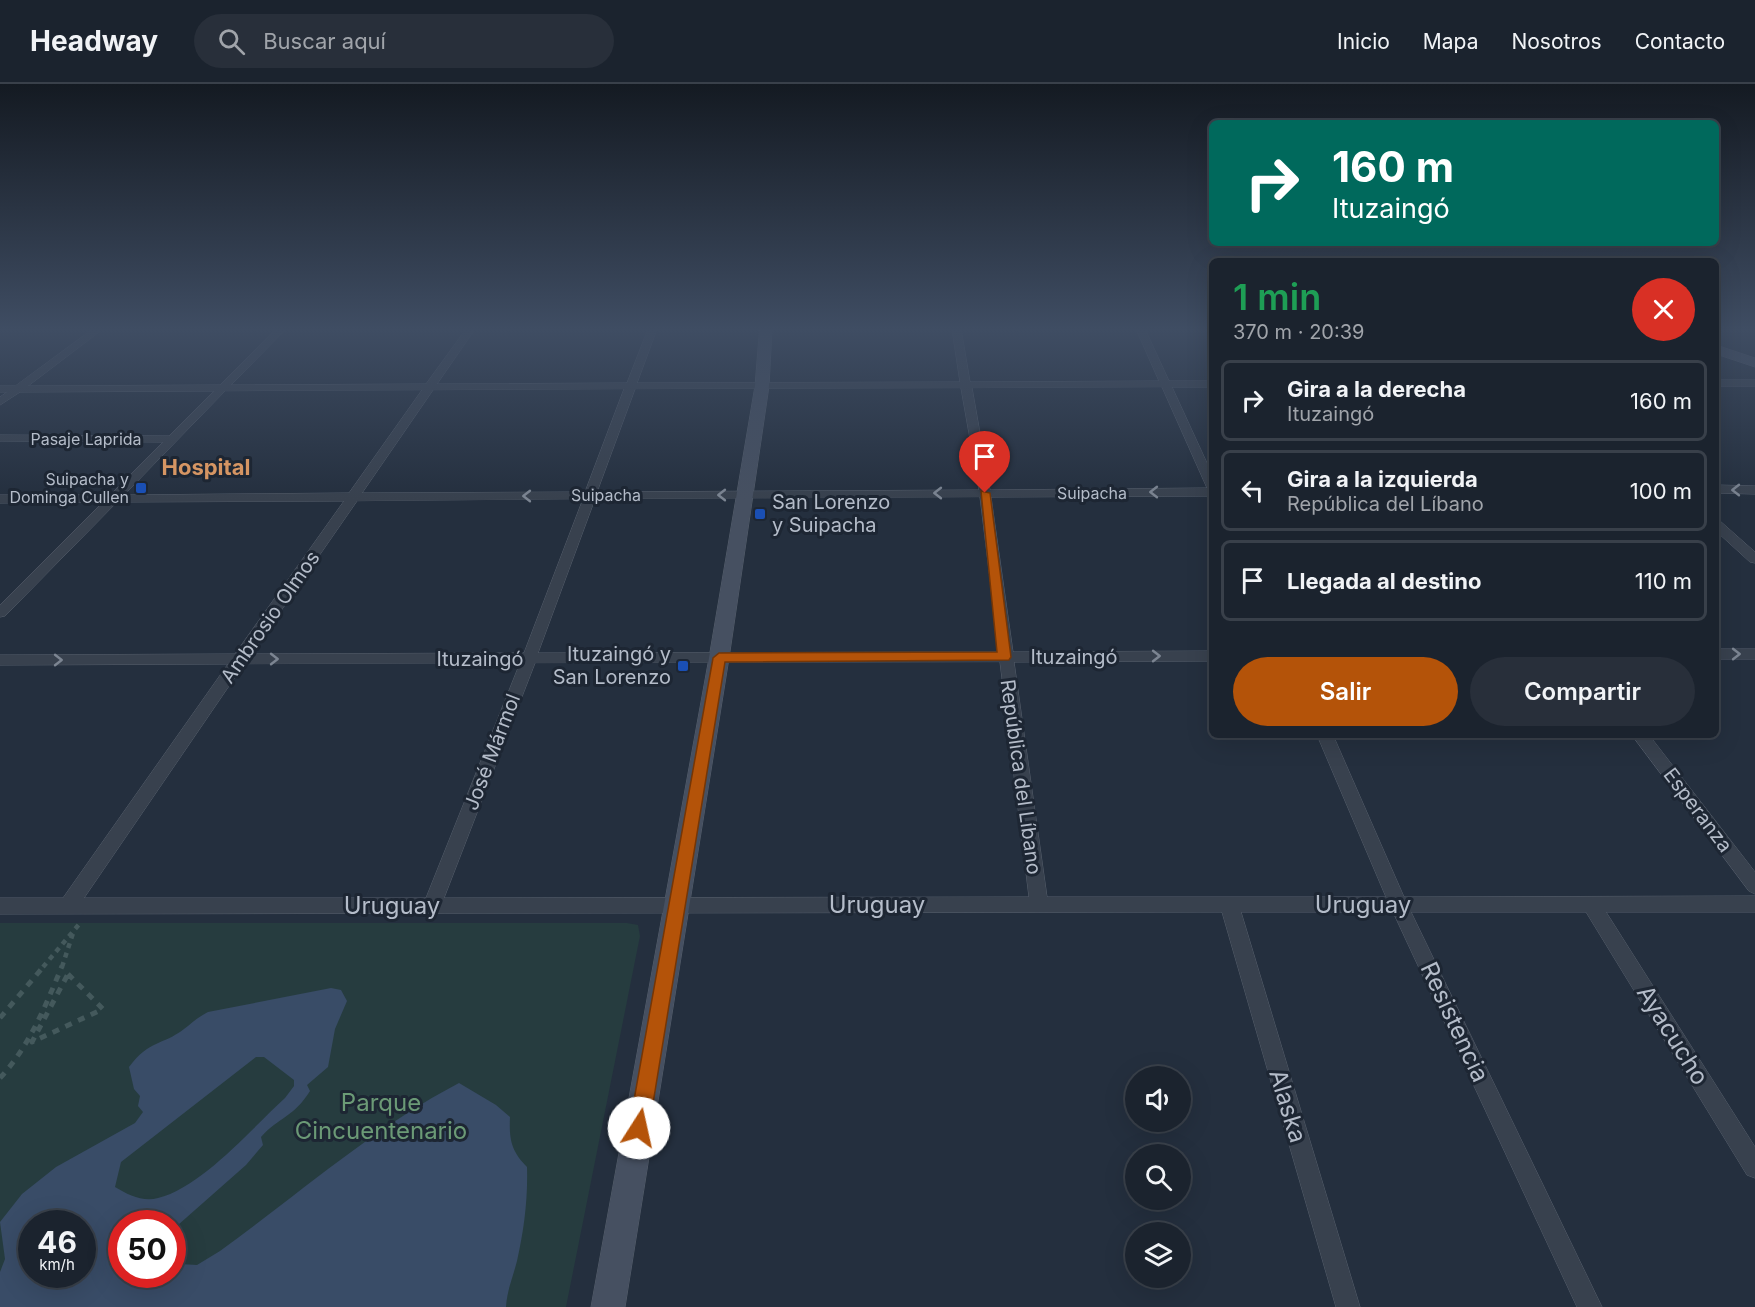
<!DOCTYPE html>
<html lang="es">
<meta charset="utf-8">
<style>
:root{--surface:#1b232e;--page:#282f3a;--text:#f1f3f6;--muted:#a0a4aa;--line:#39404a;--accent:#b45309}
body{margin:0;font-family:Inter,sans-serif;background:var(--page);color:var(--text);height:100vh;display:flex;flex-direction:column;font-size:22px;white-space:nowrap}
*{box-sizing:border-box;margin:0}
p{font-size:20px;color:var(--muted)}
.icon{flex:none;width:33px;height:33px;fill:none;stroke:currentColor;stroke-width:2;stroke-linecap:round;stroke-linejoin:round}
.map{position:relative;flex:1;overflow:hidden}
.drawer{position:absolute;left:1209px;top:174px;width:510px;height:480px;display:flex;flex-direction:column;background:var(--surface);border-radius:9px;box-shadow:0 6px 24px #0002,0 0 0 2px var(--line)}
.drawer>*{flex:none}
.banner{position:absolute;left:1209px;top:36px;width:510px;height:126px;border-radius:9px;box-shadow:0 6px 24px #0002,0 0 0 2px var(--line);background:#00695c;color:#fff;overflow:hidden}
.controls{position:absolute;left:1125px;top:982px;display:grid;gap:12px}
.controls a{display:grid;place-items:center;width:66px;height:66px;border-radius:50%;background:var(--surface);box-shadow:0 6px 24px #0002,0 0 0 2px var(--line);font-size:30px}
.speed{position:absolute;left:18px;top:1126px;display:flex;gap:12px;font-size:30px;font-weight:700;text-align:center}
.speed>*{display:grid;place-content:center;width:78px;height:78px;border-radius:50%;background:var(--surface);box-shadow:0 6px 24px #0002,0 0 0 2px var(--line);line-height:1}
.speed small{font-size:15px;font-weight:400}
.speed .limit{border:9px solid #d22;background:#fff;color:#111}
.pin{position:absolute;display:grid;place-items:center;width:51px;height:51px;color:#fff;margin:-62px -26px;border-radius:50% 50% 50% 0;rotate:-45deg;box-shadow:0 0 6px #0007}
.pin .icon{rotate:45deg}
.me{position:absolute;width:66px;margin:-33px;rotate:10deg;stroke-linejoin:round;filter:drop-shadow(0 0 4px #0008)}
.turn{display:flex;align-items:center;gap:21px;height:126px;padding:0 24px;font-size:27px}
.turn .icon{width:78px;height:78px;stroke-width:2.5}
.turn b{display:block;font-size:42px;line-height:51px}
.round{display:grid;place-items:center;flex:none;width:63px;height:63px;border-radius:32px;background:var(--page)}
.summary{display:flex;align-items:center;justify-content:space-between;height:102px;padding:0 24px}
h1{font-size:36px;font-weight:600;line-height:45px;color:#1e9e55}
.cta{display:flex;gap:12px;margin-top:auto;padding:12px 24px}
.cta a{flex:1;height:69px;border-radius:36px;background:var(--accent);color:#fff;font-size:24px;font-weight:600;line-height:69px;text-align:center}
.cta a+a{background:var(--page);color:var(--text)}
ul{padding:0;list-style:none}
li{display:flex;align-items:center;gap:18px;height:81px;margin:0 12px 9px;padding:0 12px;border:3px solid var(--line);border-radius:9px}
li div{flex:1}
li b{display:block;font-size:22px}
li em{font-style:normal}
header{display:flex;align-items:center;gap:36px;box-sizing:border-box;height:84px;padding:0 30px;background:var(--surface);border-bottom:2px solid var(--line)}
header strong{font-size:28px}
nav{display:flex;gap:33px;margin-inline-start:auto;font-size:21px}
.search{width:420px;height:54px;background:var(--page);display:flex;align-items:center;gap:15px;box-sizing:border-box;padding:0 21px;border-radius:33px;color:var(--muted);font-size:22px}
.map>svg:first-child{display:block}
.green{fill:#263c3f;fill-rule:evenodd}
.water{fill:#394c67;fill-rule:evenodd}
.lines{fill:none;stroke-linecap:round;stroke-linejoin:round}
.minor-casing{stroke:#565f6c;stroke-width:1}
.secondary-casing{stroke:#565f6c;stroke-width:1}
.path-far1{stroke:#44595c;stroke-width:4.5;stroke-dasharray:5 5;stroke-linecap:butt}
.path{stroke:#44595c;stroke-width:5;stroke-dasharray:7 7;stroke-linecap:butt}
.minor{fill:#38414e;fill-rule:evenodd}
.secondary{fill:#465061;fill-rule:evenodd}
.oneway{stroke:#7c8592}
.route{fill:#b45309;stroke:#753606;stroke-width:1.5}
.transit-dot{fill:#1a4fb4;stroke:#1d2633;stroke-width:2}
.labels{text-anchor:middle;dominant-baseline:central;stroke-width:6;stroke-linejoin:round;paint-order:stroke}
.far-street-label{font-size:16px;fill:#b4bcc9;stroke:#1d2633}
.far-poi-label{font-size:16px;fill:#b4bcc9;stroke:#1d2633;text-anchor:end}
.poi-label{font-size:20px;fill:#b4bcc9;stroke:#1d2633;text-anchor:start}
.street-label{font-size:20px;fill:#b4bcc9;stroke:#1d2633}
.far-district-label{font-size:22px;font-weight:bold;fill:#d59563;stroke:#1d2633}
.near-street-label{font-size:24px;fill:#b4bcc9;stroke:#1d2633}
.near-park-label{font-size:24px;fill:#6b9a76;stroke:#1d2633}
</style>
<header>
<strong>Headway</strong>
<div class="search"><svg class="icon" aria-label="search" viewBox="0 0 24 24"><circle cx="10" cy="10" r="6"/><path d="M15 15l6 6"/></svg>Buscar aquí</div>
<nav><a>Inicio</a><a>Mapa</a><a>Nosotros</a><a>Contacto</a></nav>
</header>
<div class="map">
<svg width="1755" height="1223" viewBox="0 0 1755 1223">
<rect width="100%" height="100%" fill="#242f3e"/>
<path class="green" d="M0,839H627L638,841L640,852L566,1223H0ZM32,1140H82V1191H32ZM122,1140H172V1191H122Z"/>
<path class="water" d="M331,904L341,906L347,917L335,945L328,983L307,1001L310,1007C294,1033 279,1033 261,1053L263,1061L246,1081L178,1141C172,1155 173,1166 180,1180L197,1181L220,1167C299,1110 373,1044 459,999L496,1021L510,1033C509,1055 511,1067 527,1083C528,1115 524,1146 517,1177C513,1193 507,1206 506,1223H0V1188L5,1175L0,1138L22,1110L56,1083L135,1039L143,1028L138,1022L140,1012L134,1005L129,983C150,955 162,962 184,945C192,939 198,933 208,928ZM256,973H264L294,996V1002L285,1014C251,1045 202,1103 158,1114C143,1118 128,1111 115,1103L121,1078ZM32,1140H82V1191H32ZM122,1140H172V1191H122Z"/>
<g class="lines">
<g class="minor-casing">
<path id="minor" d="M93,245H103L28,302L220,301L276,245H286L231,301L426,300L466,245H475L437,300L627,299L648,245H657L637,299L960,298L952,245H961L970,298L1159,297L1136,245H1145L1169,297H1212V303H1172L1212,390V412L991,413L1013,568L1212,567V577L1014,578L1047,813H1386L1317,651H1333L1404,813L1755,812V828H1606L1755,1063V1094L1747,1091L1586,828H1411L1602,1223H1577L1393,828H1241L1360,1223H1336L1222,828L0,830V814H63L228,580L0,581V571L235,570L344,417L117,418L5,532L0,533V521L103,418L0,419V411H110L163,358L0,357V351L169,352L214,307L20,308L0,321V313L7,308H0V302H15ZM1162,303L1207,404L990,406L972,304ZM961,304L979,406L597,408L635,305ZM624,305L585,408L362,409L433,306ZM422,306L349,409L124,411L225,307ZM980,413L999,568L538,569L595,415ZM583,415L524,569L251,570L357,417ZM1000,578L1029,813L444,814L535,579ZM520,579L426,814H84L244,580Z
M1716,296H1755V302H1716Z
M1716,401L1755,402V410L1716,409Z
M1716,436L1720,437L1755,468V479L1750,478L1716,447Z
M1716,565H1755V575H1716Z
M1632,651H1649L1755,788V810L1749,807Z"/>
</g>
<g class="secondary-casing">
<path id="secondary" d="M760,245H772L769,302L729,574L625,1223H591L709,574L755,302Z
M1716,261L1755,274V283L1716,270Z"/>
</g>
<path class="path-far1" d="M43,883L81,838
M62,883L74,846"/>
<path class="path" d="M68,890L103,925L32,958Z
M0,934L44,882
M0,994C29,963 46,921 62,882"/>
<use href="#minor" class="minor"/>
<use href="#secondary" class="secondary"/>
</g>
<defs><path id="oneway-chevron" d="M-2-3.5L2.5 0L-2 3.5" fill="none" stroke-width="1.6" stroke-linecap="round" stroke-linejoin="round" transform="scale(1.5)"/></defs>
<g class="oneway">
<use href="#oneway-chevron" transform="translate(1736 406) rotate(-180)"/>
<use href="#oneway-chevron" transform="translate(1154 408) rotate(180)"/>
<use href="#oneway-chevron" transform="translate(938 409) rotate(180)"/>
<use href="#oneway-chevron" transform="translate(722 411) rotate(180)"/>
<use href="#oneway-chevron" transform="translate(527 412) rotate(180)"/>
<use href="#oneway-chevron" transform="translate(1736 570)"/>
<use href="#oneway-chevron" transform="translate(1156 572)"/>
<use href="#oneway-chevron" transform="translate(274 575)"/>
<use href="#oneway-chevron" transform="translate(58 576)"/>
</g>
<linearGradient id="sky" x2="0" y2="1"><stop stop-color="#141a22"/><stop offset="0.59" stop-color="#3f4d63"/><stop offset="1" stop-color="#3f4d63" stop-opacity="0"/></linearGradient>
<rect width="1755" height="416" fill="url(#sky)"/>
<path class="route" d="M981,407L990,409L1011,573L1009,576L725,578L649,1044L646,1051L639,1054L632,1051L629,1044L713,574L719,569L997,568Z"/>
<g class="transit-dot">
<rect x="135" y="398" width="12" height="12" rx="3"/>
<rect x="754" y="424" width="12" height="12" rx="3"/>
<rect x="677" y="576" width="12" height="12" rx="3"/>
</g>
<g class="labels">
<g class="far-street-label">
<text x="86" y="355">Pasaje Laprida</text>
<text x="1092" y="409">Suipacha</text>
<text x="606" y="411">Suipacha</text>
</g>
<g class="far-poi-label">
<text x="129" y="395">Suipacha y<tspan x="129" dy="18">Dominga Cullen</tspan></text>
</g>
<g class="poi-label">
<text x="772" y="418">San Lorenzo<tspan x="772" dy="23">y Suipacha</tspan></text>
<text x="671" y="570" text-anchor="end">Ituzaingó y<tspan x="671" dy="23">San Lorenzo</tspan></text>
</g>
<g class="street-label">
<text transform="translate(270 533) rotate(-55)">Ambrosio Olmos</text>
<text x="1074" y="573">Ituzaingó</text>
<text x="480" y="575">Ituzaingó</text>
<text transform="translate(492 668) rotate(-69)">José Mármol</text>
<text transform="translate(1021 693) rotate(82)">República del Líbano</text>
<text transform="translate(1698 726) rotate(53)">Esperanza</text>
</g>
<g class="far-district-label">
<text x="206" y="383">Hospital</text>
</g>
<g class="near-street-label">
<text x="877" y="820">Uruguay</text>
<text x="1363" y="820">Uruguay</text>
<text x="392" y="821">Uruguay</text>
<text transform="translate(1455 938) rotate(65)">Resistencia</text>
<text transform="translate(1673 951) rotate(58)">Ayacucho</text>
<text transform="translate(1288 1022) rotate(73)">Alaska</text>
</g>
<g class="near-park-label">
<text x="381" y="1018">Parque<tspan x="381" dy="28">Cincuentenario</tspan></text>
</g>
</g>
</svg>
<div class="controls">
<a><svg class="icon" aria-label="sound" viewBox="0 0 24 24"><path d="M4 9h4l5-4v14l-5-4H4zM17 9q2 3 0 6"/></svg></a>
<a><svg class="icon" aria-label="search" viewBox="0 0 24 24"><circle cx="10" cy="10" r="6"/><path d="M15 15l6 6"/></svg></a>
<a><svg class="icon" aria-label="layers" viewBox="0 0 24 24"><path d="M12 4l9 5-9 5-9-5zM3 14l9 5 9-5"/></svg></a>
</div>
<div class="speed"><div>46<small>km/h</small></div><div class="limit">50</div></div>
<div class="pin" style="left:985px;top:409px;background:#d93025"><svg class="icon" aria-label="arrive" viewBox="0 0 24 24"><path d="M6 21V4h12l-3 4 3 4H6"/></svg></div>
<svg class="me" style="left:639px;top:1044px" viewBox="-20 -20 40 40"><circle r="19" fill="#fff"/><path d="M0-13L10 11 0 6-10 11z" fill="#b45309"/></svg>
<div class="banner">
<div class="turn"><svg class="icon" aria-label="right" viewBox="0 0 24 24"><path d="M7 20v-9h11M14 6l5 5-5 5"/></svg><div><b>160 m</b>Ituzaingó</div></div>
</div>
<section class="drawer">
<div class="summary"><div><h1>1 min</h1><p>370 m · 20:39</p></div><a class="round" style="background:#d93025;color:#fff"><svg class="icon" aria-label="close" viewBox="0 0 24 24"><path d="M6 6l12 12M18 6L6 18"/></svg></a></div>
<ul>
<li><svg class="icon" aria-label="right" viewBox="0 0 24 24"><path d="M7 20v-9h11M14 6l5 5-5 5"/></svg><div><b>Gira a la derecha</b><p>Ituzaingó</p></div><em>160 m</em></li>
<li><svg class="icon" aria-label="left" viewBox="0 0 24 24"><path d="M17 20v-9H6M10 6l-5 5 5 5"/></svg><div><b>Gira a la izquierda</b><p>República del Líbano</p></div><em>100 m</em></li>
<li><svg class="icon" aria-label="arrive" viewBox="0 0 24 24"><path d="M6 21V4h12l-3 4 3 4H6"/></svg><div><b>Llegada al destino</b></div><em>110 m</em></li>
</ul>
<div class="cta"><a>Salir</a><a>Compartir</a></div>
</section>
</div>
